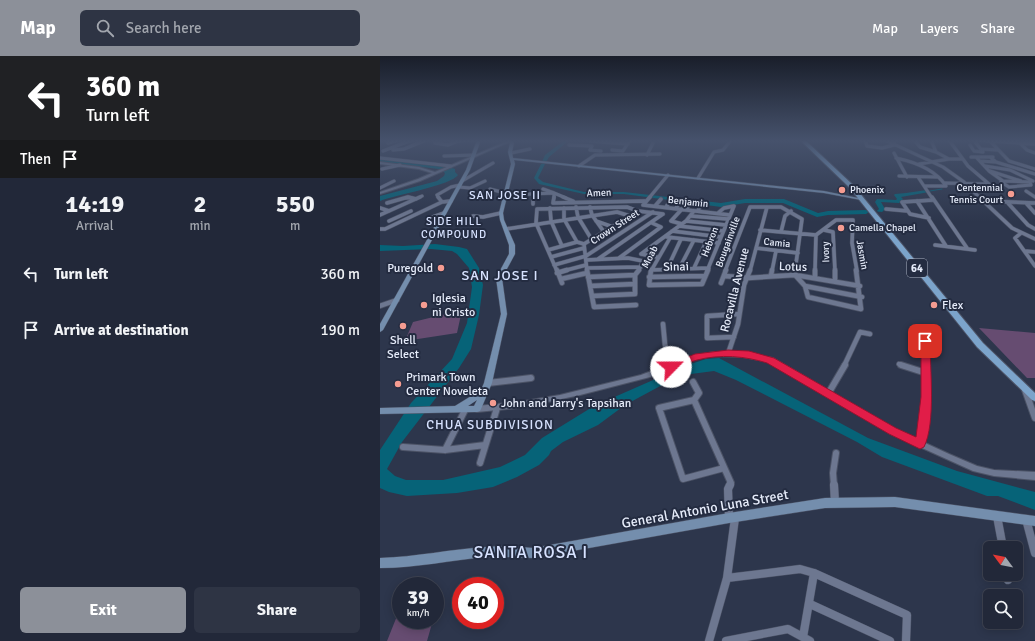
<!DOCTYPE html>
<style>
:root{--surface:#222839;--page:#2e3444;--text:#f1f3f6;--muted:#a2a6ae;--line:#3f4453;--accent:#8c9099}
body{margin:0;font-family:Signika,sans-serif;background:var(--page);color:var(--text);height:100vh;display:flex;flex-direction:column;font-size:15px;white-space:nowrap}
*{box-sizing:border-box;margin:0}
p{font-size:13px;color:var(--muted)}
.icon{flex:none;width:22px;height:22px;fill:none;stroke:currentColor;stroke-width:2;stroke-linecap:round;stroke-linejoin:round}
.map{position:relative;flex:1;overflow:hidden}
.panel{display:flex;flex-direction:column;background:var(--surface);width:380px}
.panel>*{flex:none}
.banner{background:#202124;color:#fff;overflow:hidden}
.needle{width:26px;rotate:302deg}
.tools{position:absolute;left:603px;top:485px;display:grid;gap:8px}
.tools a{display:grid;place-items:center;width:40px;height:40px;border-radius:6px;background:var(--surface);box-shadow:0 2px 10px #0003,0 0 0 1px var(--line);font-size:20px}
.speed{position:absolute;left:12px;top:521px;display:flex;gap:8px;font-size:20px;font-weight:700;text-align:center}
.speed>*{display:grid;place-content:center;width:52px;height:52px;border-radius:50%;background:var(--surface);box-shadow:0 2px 10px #0003,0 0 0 1px var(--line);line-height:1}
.speed small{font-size:10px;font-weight:400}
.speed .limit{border:6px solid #d22;background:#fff;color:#111}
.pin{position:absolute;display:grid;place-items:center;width:34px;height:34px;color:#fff;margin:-17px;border-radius:8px;box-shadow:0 2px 6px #0006}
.me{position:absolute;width:44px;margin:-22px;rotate:67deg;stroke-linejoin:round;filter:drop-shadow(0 0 3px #0008)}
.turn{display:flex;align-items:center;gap:14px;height:84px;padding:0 20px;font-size:18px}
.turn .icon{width:52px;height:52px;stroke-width:2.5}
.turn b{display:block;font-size:28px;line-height:34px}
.then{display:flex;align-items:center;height:38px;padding:0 20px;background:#0003;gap:8px;font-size:15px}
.eta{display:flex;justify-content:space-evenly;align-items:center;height:68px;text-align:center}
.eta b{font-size:24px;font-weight:700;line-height:28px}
.cta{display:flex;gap:8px;margin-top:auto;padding:8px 20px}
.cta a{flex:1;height:46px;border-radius:6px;background:var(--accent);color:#fff;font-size:16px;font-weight:700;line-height:46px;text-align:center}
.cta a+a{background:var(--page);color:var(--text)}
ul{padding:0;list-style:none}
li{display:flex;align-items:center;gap:12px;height:56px;padding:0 20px}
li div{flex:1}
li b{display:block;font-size:15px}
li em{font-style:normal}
header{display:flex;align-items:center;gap:24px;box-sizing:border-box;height:56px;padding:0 20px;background:var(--accent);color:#fff}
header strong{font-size:19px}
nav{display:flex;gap:22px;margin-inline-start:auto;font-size:14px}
.search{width:280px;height:36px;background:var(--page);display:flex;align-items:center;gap:10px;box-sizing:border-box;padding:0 14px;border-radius:6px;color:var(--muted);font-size:15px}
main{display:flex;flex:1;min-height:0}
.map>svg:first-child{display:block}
.green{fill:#664c71}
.water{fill:#066378}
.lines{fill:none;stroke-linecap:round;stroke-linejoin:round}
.stream{stroke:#066378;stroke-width:1}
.river{fill:#066378;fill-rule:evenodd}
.minor-far4-casing{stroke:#4c5366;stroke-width:4}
.minor-far3-casing{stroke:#4c5366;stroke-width:4.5}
.minor-far2-casing{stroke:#4c5366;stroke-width:6}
.minor-far1-casing{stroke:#4c5366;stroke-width:8}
.minor-casing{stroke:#4c5366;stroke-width:9}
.tertiary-casing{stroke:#4c5366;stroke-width:2}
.secondary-casing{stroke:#4c5366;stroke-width:1}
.primary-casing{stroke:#4c5366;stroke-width:2}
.minor-far4{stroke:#6d7790;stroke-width:3}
.minor-far3{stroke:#6d7790;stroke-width:3.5}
.minor-far2{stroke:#6d7790;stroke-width:4.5}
.minor-far1{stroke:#6d7790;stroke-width:6}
.minor{stroke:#6d7790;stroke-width:8}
.tertiary{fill:#6d7790;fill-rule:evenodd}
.secondary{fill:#748ead;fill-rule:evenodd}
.primary{fill:#7ca4cb;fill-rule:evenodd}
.route{fill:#e11d48;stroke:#92132f}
.poi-dot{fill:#f59c91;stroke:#242c41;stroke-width:1.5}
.labels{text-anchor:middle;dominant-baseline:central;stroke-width:4;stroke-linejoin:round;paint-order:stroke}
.far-poi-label{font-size:10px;fill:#e6ecfa;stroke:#242c41;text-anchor:start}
.far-street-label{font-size:10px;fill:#e6ecfa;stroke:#242c41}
.far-neighbourhood-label{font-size:11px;letter-spacing:1px;fill:#d7e2ff;stroke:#242c41}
.shield{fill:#242c41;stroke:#acb2c2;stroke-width:1}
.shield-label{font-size:11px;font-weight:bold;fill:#e6ecfa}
.far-quarter-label{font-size:12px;letter-spacing:1px;fill:#d7e2ff;stroke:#242c41}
.street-label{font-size:12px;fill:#e6ecfa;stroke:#242c41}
.poi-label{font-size:12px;fill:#e6ecfa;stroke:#242c41;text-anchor:start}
.neighbourhood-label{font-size:13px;letter-spacing:1px;fill:#d7e2ff;stroke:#242c41}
.quarter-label{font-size:14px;letter-spacing:1px;fill:#d7e2ff;stroke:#242c41}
.near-street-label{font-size:14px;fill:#e6ecfa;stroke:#242c41}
.near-quarter-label{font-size:17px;letter-spacing:1px;fill:#d7e2ff;stroke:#242c41}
</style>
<header>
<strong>Map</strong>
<div class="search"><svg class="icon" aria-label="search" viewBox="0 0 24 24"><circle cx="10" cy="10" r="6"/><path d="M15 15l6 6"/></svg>Search here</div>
<nav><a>Map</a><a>Layers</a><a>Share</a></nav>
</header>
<main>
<section class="panel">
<div class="banner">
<div class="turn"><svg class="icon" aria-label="left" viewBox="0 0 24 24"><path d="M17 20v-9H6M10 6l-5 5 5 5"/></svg><div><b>360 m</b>Turn left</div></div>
<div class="then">Then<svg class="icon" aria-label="arrive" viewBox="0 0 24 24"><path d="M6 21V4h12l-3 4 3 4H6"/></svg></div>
</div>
<div class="eta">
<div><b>14:19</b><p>Arrival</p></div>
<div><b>2</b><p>min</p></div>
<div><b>550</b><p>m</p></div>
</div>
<ul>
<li><svg class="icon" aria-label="left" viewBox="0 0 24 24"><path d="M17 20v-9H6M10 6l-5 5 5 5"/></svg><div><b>Turn left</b></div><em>360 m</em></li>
<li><svg class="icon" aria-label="arrive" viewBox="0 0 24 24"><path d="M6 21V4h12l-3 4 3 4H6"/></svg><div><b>Arrive at destination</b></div><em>190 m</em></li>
</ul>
<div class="cta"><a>Exit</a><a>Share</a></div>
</section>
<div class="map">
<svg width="655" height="585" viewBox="0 0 655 585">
<rect width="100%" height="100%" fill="#2d364c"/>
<path class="green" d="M82,254L77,277L25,285L33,266Z
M599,272L655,277V322H647Z
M21,550V564H53L47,585H7Z"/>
<path class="water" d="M0,102L66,110L75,113V116L78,119C72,129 15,139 0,145V140L57,125L64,120L65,117L59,113L0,106Z
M55,188L79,191L87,193L99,212L103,229L99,259L91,293L79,312L22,386L7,413L15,420L26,424H63L120,411L145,399L162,382L214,350L305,310L326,303L339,302L488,382L577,415L655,436V454L618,440H607L502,401L477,386L356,324L334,315L311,318L284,328L245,349L218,369L183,386L171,395L169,399L159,409L137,421L113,431L77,437L27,440L9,436L0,432V394L31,347L72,303L87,267L92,231L89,212L77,198L72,195L51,193L0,195V189L23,190Z"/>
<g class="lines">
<path class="stream" d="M550,135L562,133
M498,155H500"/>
<path class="river" d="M178,84H184L187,86L169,101L166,106H162L165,99L182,86Z
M163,107L165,108L158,122L163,126L204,136H244L341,147L365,143H404L438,157L448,155L486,154L489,156L486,158L448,159L437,161L403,147H365L341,151L244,138H204L159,128L154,122L161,108Z
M547,134L549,135V136L521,141L523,143L519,147L501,146L505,153L502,156L497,155L499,153L495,146L497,143L516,144L517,143L514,139L515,138L526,137Z"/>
<g class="minor-far4-casing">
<path id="minor-far4" d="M485,84L487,90L502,92L514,89L515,84
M505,84L563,111L584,126L600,142
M534,84L540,91L556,96
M551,84L556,96L569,103
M596,84L655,88
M76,85L93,84
M210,85L248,88
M610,85L629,105L655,113
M8,87L18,84
M55,87L68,89L78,85
M640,87L647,94L655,97
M189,89L212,90L210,94L221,95
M590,89L594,95L603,96L596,87
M601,93L618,94
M13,94L24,93L46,84
M232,94L243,95L250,84
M3,95L32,84
M131,97L150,93
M514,97L527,121
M267,99L273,87
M64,100L95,99
M591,101H613
M596,101L609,115L623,125
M610,101L616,106L655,118
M0,102L71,110
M516,102C535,106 555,113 566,130H545
M600,105L616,106
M539,108L569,103H583
M199,110L215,99L280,98
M605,110L630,114L653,125
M2,113L20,109
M610,115L641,125
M519,120L557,121
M538,121L552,142
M318,122L334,96L343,94L351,84
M82,125L113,107
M623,125L650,126L651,129L629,131L621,126Z
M565,127L609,128L588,110L569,84
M79,131L90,132L105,125
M0,132L14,125
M110,133L125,137
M163,133L174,137V142
M646,135L655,141
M125,139L174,137L186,142
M153,139V142
M25,142H32
M38,142L42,140
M59,142L57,139L71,131L80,129
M269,142L288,119"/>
</g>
<g class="minor-far3-casing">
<path id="minor-far3" d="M58,141L62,146
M153,141V148
M174,141L173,147L265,145
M183,141L193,145
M552,141L587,192
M599,141L632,172L655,183
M537,145L566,190
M604,145L655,147
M627,146L648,169L655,173
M7,147L28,141L36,143
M646,147L655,157
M264,148L270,141
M263,149L350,159
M275,150L281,143
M196,151L198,161L212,184
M210,151L212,159L224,176
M286,151L290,145
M0,152L9,155
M170,152L171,165L182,190
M184,152V163L197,186
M296,152L300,146
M302,153L291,165L302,168
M506,153L528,155
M306,154L310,147
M318,155L321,148
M411,155L405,160L401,176L436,179
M0,159L40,141
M93,160L103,161L121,157
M311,160L348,163
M549,162L530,158L522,146L553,144
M47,163L64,157
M9,165L31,155
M216,165L233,171
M306,165L346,169
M299,170L343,175
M0,173H5L62,146L71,145
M126,173L237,156L250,160
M380,174L401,176
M444,174L453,176L455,215
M292,175L341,181
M53,177H66L81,181
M640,178L635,182L655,210
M436,179L456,164H473L472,187L477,215
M287,181L339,187
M204,188L207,215
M204,188L258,155
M555,189L595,194
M376,192L418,197
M168,194L197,186L204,188
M645,195L655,196
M261,198L306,165L314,155
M261,198L277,201
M171,201L204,192
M239,202L281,171L272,167
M218,203L283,158
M206,204L248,202L263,205L258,215
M174,209L206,200L273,156
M207,212L261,211
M314,212L326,186
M287,213L301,183
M299,213L314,184
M271,214L329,212
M177,215L156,167L157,153L247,151L258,155L283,158
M183,215L206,209
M271,215L290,182
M327,215L354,150L344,152L338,157
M345,215L370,151H401L422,163L415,215
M370,215L387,151
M392,215L396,195
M435,215L436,179"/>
</g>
<g class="minor-far2-casing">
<path id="minor-far2" d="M177,214L182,227
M207,214L214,251L256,249
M271,214L269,229L322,228L328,214
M416,214L415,219L425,230L428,241L481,253L476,214
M455,214V225
M177,217L187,214
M345,220L368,222L415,219L480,230
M391,220L392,214
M208,221L255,219L259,214
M269,221L325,220
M435,222V214
M181,223L207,217
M341,227L346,214
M210,230L255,228
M425,230L482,241
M212,240L255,238V219
M0,250L17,244
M283,268L285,289L291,310
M354,281L327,282V260L359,258
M545,285L546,310
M348,298L358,268L364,229L370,214
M519,308L524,310
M464,310L480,276L490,278"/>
</g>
<g class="minor-far1-casing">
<path id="minor-far1" d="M290,309L291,311
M521,309L546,317
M313,326L319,337L314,344L351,427L349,430
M108,327L151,322
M645,334L655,362
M448,338L465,309
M314,344L279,352L303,423L344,412
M540,388L545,349L546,309
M23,391L65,394L105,389
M65,394L85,354
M100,407L117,352
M454,430L453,417L456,397"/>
</g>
<g class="minor-casing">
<path id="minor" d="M454,429L455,447
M617,460L623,492
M349,462L348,433L350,429
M646,463L655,497
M627,518L628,524
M347,522L420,513L434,517L527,559L526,585
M430,548L510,585
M423,581L434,517
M329,585L347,522L355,462
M346,585L408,573L430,585"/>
</g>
<g class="tertiary-casing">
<path id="tertiary" d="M130,84H134L40,125L0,138V136L38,123L52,117L39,113L0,108V106L39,111L55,116Z
M334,296L363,297L393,302L515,373L569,398L597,410L614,414L655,416V424L614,420L593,415L509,377L389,306L363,301L334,300L315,303L304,307L270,321L200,339L139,352L97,356L95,355L94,353L95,351L97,350L139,346L180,339L261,319L308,301Z"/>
</g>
<g class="secondary-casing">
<path id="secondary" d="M97,84H101L90,114L3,274L0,276V268L86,114Z
M128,84H132L134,87L132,96L133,102L444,135L483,143L481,144L444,137L134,104L135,108L123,157L124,164L135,189V198L122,222L127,258L112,327L101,353L100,355L97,356L0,358V352L75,350L101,334L104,327L121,258L116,222L129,198V189L120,164L119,157L131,108L128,96L130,87ZM97,344L94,350H88Z
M515,441L655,460V470L515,451L445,452L349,467L153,502C137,502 123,500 107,501C71,504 36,512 0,512V502C36,501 71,493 107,491C123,489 137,491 153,492L349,457L445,442Z"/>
</g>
<g class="primary-casing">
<path id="primary" d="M420,84H425L473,129L603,287L655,337V345L652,344L597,291L469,131Z"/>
</g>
<use href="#minor-far4" class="minor-far4"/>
<use href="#minor-far3" class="minor-far3"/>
<use href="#minor-far2" class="minor-far2"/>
<use href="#minor-far1" class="minor-far1"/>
<use href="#minor" class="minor"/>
<use href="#tertiary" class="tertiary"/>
<use href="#secondary" class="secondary"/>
<use href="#primary" class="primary"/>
</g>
<linearGradient id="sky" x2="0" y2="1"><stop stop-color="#191e2a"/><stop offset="0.51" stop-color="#46526c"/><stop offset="1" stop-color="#46526c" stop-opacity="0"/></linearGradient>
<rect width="655" height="166" fill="url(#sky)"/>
<path class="route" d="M545,282L550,285C550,312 556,367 544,391L540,393L509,378L387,307C365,300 340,298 317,304C308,306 300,312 291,315L286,311L287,309L315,298L348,294L369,295L394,302L516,372L536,381L541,341V285Z"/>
<g class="poi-dot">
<circle cx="462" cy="134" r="4"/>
<circle cx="631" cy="138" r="4"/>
<circle cx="461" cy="172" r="4"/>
<circle cx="61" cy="212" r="4"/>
<circle cx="44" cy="249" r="4"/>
<circle cx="554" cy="249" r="4"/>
<circle cx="23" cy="270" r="4"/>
<circle cx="18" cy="328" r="4"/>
<circle cx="113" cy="347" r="4"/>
</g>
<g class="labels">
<g class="far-poi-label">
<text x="623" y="132" text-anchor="end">Centennial<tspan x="623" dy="12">Tennis Court</tspan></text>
<text x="470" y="134">Phoenix</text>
<text x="469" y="172">Camella Chapel</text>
</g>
<g class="far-street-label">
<text transform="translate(219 137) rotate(-2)">Amen</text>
<text transform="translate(308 146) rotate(6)">Benjamin</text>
<text transform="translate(235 171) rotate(-33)">Crown Street</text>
<text transform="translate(330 186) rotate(-69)">Hebron</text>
<text transform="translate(348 186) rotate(-70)">Bougainville</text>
<text transform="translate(397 187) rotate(6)">Camia</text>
<text transform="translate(446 196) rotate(-92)">Ivory</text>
<text transform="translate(482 199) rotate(80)">Jasmin</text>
<text transform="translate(270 201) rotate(-63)">Moab</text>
</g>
<g class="far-neighbourhood-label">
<text x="74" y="165">SIDE HILL<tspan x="74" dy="13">COMPOUND</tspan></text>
</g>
<rect class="shield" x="527" y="203" width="20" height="18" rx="3"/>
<g class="shield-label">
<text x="537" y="212">64</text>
</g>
<g class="far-quarter-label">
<text x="125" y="139">SAN JOSE II</text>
</g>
<g class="street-label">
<text transform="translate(296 211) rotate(-1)">Sinai</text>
<text transform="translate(413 211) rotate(2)">Lotus</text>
<text transform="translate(355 234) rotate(-76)">Rocavilla Avenue</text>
</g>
<g class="poi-label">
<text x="53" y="212" text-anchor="end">Puregold</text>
<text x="52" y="242">Iglesia<tspan x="52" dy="14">ni Cristo</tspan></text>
<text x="562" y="249">Flex</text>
<text x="23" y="284" text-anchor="middle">Shell<tspan x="23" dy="14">Select</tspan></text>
<text x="26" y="321">Primark Town<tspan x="26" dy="14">Center Noveleta</tspan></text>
<text x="121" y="347">John and Jarry's Tapsihan</text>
</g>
<g class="neighbourhood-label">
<text x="110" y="369">CHUA SUBDIVISION</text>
</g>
<g class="quarter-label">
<text x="120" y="219">SAN JOSE I</text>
</g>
<g class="near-street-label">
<text transform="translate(325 453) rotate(-10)">General Antonio Luna Street</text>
</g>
<g class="near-quarter-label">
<text x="151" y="496">SANTA ROSA I</text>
</g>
</g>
</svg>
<div class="tools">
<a><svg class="needle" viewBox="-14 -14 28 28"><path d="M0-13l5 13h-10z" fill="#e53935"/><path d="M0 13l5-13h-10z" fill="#a2a6ae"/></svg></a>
<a><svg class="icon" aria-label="search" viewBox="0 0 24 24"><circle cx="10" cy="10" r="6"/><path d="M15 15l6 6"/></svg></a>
</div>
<div class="speed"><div>39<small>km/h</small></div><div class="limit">40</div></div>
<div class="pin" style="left:545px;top:285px;background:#d93025"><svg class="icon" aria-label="arrive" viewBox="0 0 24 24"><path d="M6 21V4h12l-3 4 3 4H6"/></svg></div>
<svg class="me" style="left:291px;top:311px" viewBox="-20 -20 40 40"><circle r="19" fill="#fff"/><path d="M0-13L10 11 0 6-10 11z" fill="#e11d48"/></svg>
</div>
</main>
